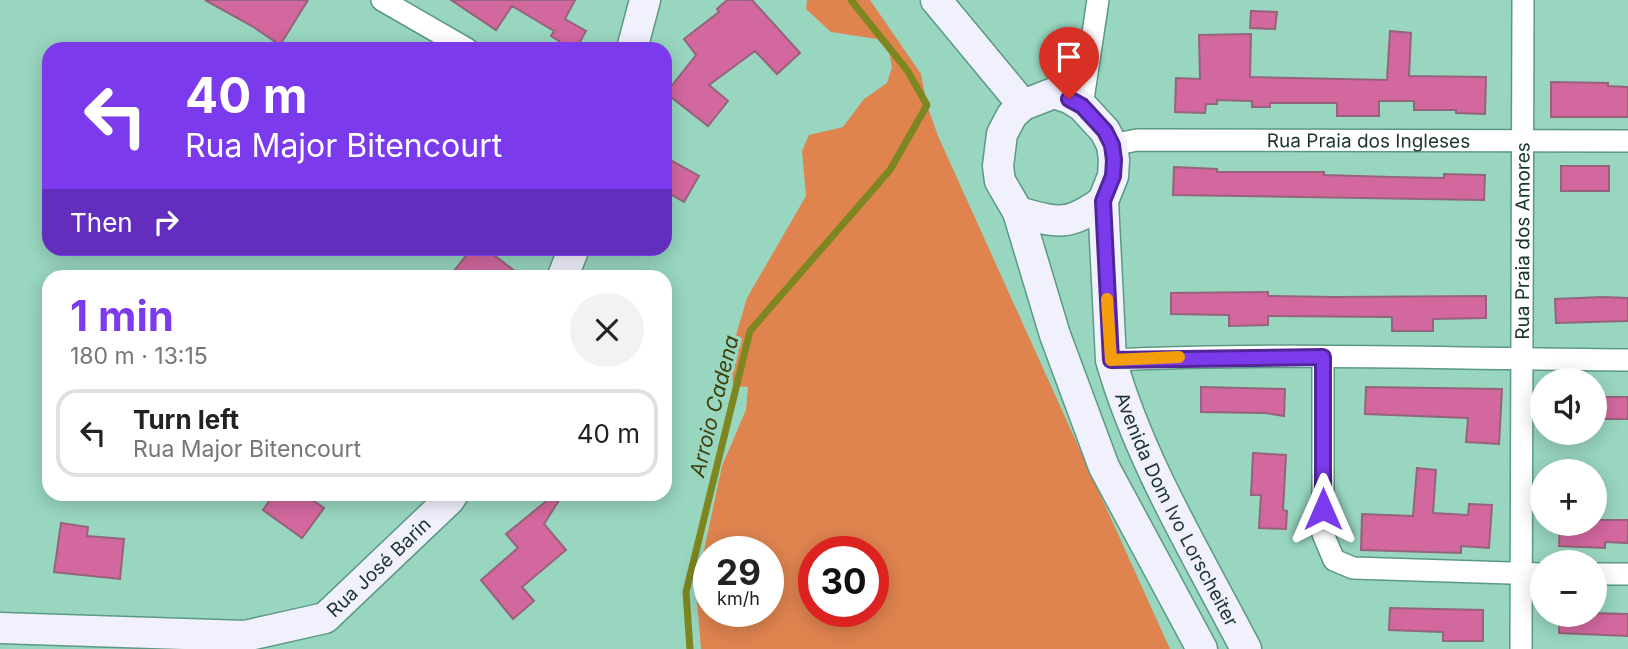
<!DOCTYPE html>
<meta charset="utf-8">
<style>
:root{--surface:#fff;--page:#f2f2f2;--text:#222;--muted:#767676;--line:#e0e0e0;--accent:#7c3aed}
body{margin:0;font-family:Inter,sans-serif;background:var(--page);color:var(--text);height:100vh;display:flex;flex-direction:column;font-size:26px;white-space:nowrap}
*{box-sizing:border-box;margin:0}
p{font-size:23px;color:var(--muted)}
.icon{flex:none;width:38px;height:38px;fill:none;stroke:currentColor;stroke-width:2;stroke-linecap:round;stroke-linejoin:round}
.map{position:relative;flex:1;overflow:hidden}
.sheet{position:absolute;left:42px;top:270px;width:630px;height:231px;display:flex;flex-direction:column;background:var(--surface);border-radius:21px;box-shadow:0 4px 18px #0003}
.sheet>*{flex:none}
.hud{position:absolute;left:42px;top:42px;width:630px;height:214px;border-radius:21px;box-shadow:0 4px 18px #0003;background:#7c3aed;color:#fff;overflow:hidden}
.controls{position:absolute;left:1530px;top:368px;display:grid;gap:14px}
.controls a{display:grid;place-items:center;width:77px;height:77px;border-radius:50%;background:var(--surface);box-shadow:0 4px 18px #0003;font-size:35px}
.speed{position:absolute;left:693px;top:536px;display:flex;gap:14px;font-size:35px;font-weight:700;text-align:center}
.speed>*{display:grid;place-content:center;width:91px;height:91px;border-radius:50%;background:var(--surface);box-shadow:0 4px 18px #0003;line-height:1}
.speed small{font-size:18px;font-weight:400}
.speed .limit{border:10px solid #d22;background:#fff;color:#111}
.pin{position:absolute;display:grid;place-items:center;width:60px;height:60px;color:#fff;margin:-72px -30px;border-radius:50% 50% 50% 0;rotate:-45deg;box-shadow:0 0 7px #0007}
.pin .icon{rotate:45deg}
.me{position:absolute;width:77px;margin:-38px;rotate:0deg;stroke-linejoin:round;filter:drop-shadow(0 0 5px #0008)}
.turn{display:flex;align-items:center;gap:24px;height:147px;padding:0 28px;font-size:32px}
.turn .icon{width:91px;height:91px;stroke-width:2.5}
.turn b{display:block;font-size:49px;line-height:60px}
.then{display:flex;align-items:center;height:66px;padding:0 28px;background:#0003;gap:14px;font-size:26px}
.round{display:grid;place-items:center;flex:none;width:74px;height:74px;border-radius:37px;background:var(--page)}
.overview{display:flex;align-items:center;justify-content:space-between;height:119px;padding:0 28px}
h1{font-size:42px;font-weight:700;line-height:52px;color:var(--accent)}
ul{padding:0;list-style:none}
li{display:flex;align-items:center;gap:21px;height:88px;margin:0 14px 10px;padding:0 14px;border:4px solid var(--line);border-radius:21px}
li div{flex:1}
li b{display:block;font-size:26px}
li em{font-style:normal}
.map>svg:first-child{display:block}
.green{fill:#df844f;fill-rule:evenodd}
.lines{fill:none;stroke-linecap:round;stroke-linejoin:round}
.stream{stroke:#7e861f;stroke-width:7}
.building{fill:#d3689f;stroke:#95637b;stroke-width:2}
.minor-casing{stroke:#5c9984;stroke-width:24}
.secondary-casing{stroke:#5c9984;stroke-width:33}
.minor{stroke:#fff;stroke-width:21}
.secondary{stroke:#f1f0fd;stroke-width:30}
.route-casing{stroke:#51269a;stroke-width:18}
.route{stroke:#7c3aed;stroke-width:12}
.slow{stroke:#f59e0b;stroke-width:12}
.labels{text-anchor:middle;dominant-baseline:central;stroke-width:7;stroke-linejoin:round;paint-order:stroke}
.street-label{font-size:19px;fill:#1c352c;stroke:#98d6bf}
.water-label{font-size:21px;font-style:italic;fill:#41410c;stroke:#98d6bf}
</style>
<div class="map">
<svg width="1628" height="649" viewBox="0 0 1628 649">
<rect width="100%" height="100%" fill="#98d6bf"/>
<path class="green" d="M807,0H870L921,74L927,105L938,136L1170,649H701L696,588L722,466L746,410L748,387L733,386L731,352L747,298L806,196L802,151L809,135L843,127L864,99L887,83L892,67L889,51L877,39L831,32L806,9ZM709,551H768V611H709ZM814,551H873V611H814Z"/>
<g class="lines">
<path class="stream" d="M690,649L686,592L750,331L890,170L927,105L907,70L851,0"/>
</g>
<path class="building" d="M205,0H308L280,45L252,26Z
M451,0H575L565,19L586,31L576,49H554L559,41L551,36L554,31L512,6L496,30Z
M727,0H752L800,53L777,74L755,51L709,85L728,101L708,126L666,93L696,55L684,39L719,12L717,9Z
M1251,11L1277,12L1275,29L1250,28Z
M1390,31L1411,33L1409,76L1486,77L1485,114L1456,113V110H1414V101H1379V116H1337V103H1270V107H1252V101L1217,100V104H1206L1205,113L1175,112L1176,78L1200,79L1199,35L1251,34L1250,77L1387,80Z
M1551,82L1608,83V86L1628,87V117H1551Z
M665,157L699,176L684,202L665,191Z
M1561,166H1609V191H1561Z
M1174,167L1217,169V172H1324V175L1391,177L1444,178V174L1485,175L1484,200L1173,195Z
M472,248H485L521,276H450Z
M1268,292V296L1335,297L1486,296V318L1433,319V331H1392V317L1268,316V325L1229,326V315L1171,314V293Z
M1603,297L1628,298V321L1556,323L1555,299Z
M1201,387L1285,389L1284,416L1265,413L1201,412Z
M1366,387L1502,389L1499,444L1466,442L1468,418L1365,414Z
M1594,397H1628V419H1594Z
M1253,453L1286,455L1283,510L1287,511L1286,529L1259,528L1261,495H1251Z
M1417,468L1436,470L1433,513L1468,515L1469,504L1492,505L1489,548L1461,546V553L1361,550L1362,514L1413,516Z
M274,494H304L324,508L302,538L263,510Z
M555,494H563L544,524L566,550L522,587L534,601L513,619L481,580L518,548L506,534Z
M1594,520H1628V543L1605,542V548L1559,546L1560,523H1594Z
M61,523L88,527L87,536L124,539L120,579L54,572Z
M1390,608L1483,610V641H1443V632L1389,630Z
M1594,613L1628,614V636L1559,633L1560,614Z"/>
<g class="lines">
<g class="minor-casing">
<g id="minor">
<path d="M382,0L467,49"/>
<path d="M1082,106L1098,0"/>
<path id="s1" d="M1112,145L1137,140L1628,141"/>
<path d="M1323,357V534L1334,560L1353,568L1542,574"/>
<path d="M1111,360C1283,352 1456,359 1628,360"/>
<path d="M1594,574H1628"/>
<path id="s2" d="M1521,649L1523,0"/>
</g>
</g>
<g class="secondary-casing">
<g id="secondary">
<path d="M936,0L1023,105"/>
<path d="M632,49L645,0"/>
<path d="M1018,212C1058,223 1068,227 1103,201"/>
<path d="M563,276L574,248"/>
<path id="s3" d="M0,628L245,636L325,618L449,500L453,494"/>
<path id="s4" d="M1202,649L1104,467L1055,335L1018,212L1000,181L998,166L1002,134L1012,115L1023,105L1054,93L1069,98L1082,106L1105,131L1112,145L1114,160L1113,176L1103,201L1111,360C1140,462 1198,556 1246,649"/>
</g>
</g>
<use href="#minor" class="minor"/>
<use href="#secondary" class="secondary"/>
</g>
<g class="lines">
<g class="route-casing">
<path id="route" d="M1069,99L1082,106L1105,131L1112,145L1114,160L1113,176L1103,201L1111,360L1323,357V509"/>
</g>
<use href="#route" class="route"/>
<path class="slow" d="M1107,299L1111,360L1179,357"/>
</g>
<g class="labels">
<g class="street-label">
<text stroke="none"><textPath href="#s1" startOffset="257">Rua Praia dos Ingleses</textPath></text>
<text stroke="none"><textPath href="#s2" startOffset="408">Rua Praia dos Amores</textPath></text>
<text stroke="none"><textPath href="#s4" startOffset="1090">Avenida Dom Ivo Lorscheiter</textPath></text>
<text stroke="none"><textPath href="#s3" startOffset="401">Rua José Barin</textPath></text>
</g>
<g class="water-label">
<text transform="translate(714 406) rotate(-76)">Arroio Cadena</text>
</g>
</g>
</svg>
<div class="controls">
<a><svg class="icon" aria-label="sound" viewBox="0 0 24 24"><path d="M4 9h4l5-4v14l-5-4H4zM17 9q2 3 0 6"/></svg></a>
<a>+</a>
<a>−</a>
</div>
<div class="speed"><div>29<small>km/h</small></div><div class="limit">30</div></div>
<div class="pin" style="left:1069px;top:99px;background:#d93025"><svg class="icon" aria-label="arrive" viewBox="0 0 24 24"><path d="M6 21V4h12l-3 4 3 4H6"/></svg></div>
<svg class="me" style="left:1323px;top:509px" viewBox="-20 -20 40 40"><path d="M0-17L14 15 0 8-14 15z" fill="#7c3aed" stroke="#fff" stroke-width="4"/></svg>
<div class="hud">
<div class="turn"><svg class="icon" aria-label="left" viewBox="0 0 24 24"><path d="M17 20v-9H6M10 6l-5 5 5 5"/></svg><div><b>40 m</b>Rua Major Bitencourt</div></div>
<div class="then">Then<svg class="icon" aria-label="right" viewBox="0 0 24 24"><path d="M7 20v-9h11M14 6l5 5-5 5"/></svg></div>
</div>
<section class="sheet">
<div class="overview"><div><h1>1 min</h1><p>180 m · 13:15</p></div><a class="round"><svg class="icon" aria-label="close" viewBox="0 0 24 24"><path d="M6 6l12 12M18 6L6 18"/></svg></a></div>
<ul>
<li><svg class="icon" aria-label="left" viewBox="0 0 24 24"><path d="M17 20v-9H6M10 6l-5 5 5 5"/></svg><div><b>Turn left</b><p>Rua Major Bitencourt</p></div><em>40 m</em></li>
</ul>
</section>
</div>
